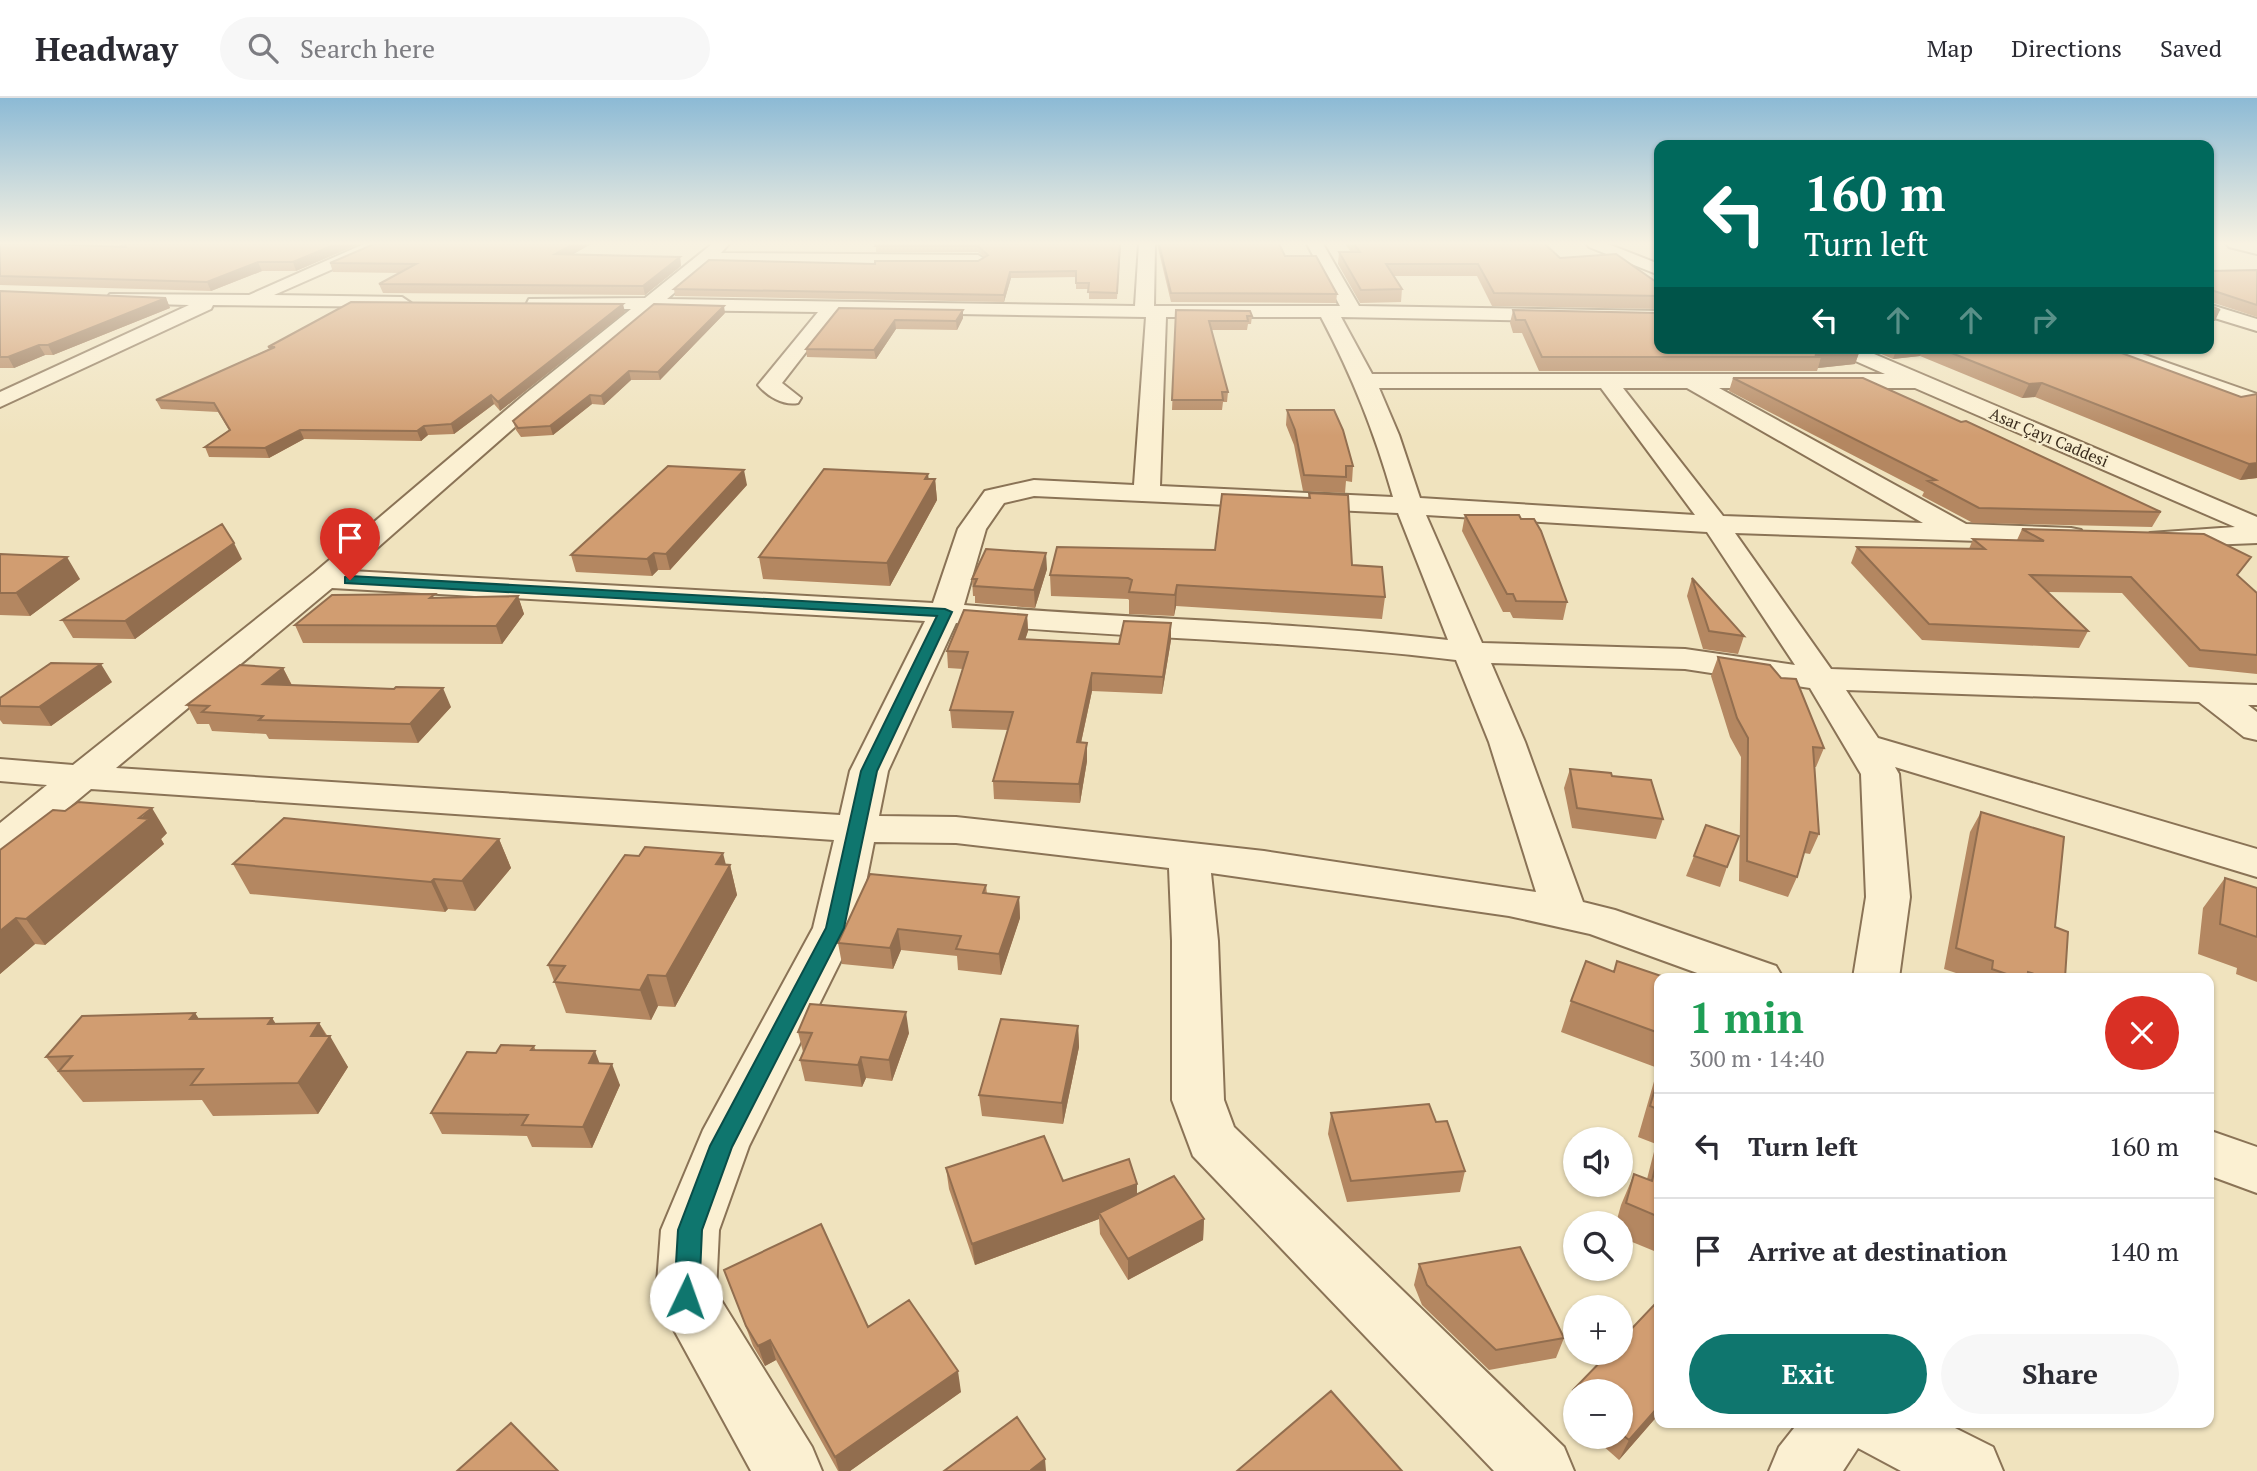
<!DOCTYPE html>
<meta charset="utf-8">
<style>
:root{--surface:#fff;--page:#f7f7f7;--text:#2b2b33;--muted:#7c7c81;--line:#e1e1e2;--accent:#0f766e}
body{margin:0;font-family:"PT Serif",serif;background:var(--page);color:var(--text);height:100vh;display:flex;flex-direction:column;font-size:26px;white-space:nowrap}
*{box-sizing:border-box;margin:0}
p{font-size:23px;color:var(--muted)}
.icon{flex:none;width:38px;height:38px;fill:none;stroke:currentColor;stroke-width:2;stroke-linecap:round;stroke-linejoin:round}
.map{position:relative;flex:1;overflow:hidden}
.sheet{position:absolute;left:1654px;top:875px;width:560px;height:455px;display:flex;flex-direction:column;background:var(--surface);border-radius:14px;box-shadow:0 2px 5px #0004}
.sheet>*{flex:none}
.hud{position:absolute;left:1654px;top:42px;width:560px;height:214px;border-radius:14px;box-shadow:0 2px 5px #0004;background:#00695c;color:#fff;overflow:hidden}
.buttons{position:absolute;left:1563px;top:1029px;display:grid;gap:14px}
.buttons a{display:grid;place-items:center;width:70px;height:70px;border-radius:50%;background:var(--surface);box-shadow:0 2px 5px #0004;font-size:35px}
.pin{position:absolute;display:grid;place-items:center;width:60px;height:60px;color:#fff;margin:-72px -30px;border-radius:50% 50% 50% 0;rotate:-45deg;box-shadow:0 0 7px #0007}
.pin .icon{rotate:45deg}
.me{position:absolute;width:77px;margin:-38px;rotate:3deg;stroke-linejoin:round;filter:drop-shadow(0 0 5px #0008)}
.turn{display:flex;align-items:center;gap:24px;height:147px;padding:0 35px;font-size:32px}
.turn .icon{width:91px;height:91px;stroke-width:2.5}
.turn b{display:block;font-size:49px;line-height:60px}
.lanes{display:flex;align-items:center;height:66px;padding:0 35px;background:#0003;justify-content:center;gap:35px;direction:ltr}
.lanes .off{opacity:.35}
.round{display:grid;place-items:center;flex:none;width:74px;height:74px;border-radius:37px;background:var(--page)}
.headline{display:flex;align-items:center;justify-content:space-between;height:119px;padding:0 35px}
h1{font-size:42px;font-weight:700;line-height:52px;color:#1e9e55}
.button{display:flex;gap:14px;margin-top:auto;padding:14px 35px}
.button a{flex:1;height:80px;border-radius:42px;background:var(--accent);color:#fff;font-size:28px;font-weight:700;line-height:80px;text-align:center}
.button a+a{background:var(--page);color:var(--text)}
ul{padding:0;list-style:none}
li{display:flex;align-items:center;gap:21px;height:105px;padding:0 35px;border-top:2px solid var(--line)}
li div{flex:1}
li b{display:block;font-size:26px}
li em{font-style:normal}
header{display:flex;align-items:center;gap:42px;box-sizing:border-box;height:98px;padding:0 35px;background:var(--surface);border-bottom:2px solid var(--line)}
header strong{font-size:33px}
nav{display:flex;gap:38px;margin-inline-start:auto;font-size:24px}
.search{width:490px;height:63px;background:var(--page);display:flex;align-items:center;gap:18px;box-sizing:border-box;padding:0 24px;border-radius:38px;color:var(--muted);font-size:26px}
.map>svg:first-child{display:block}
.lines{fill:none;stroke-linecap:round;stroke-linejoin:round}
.minor-casing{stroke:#8a7356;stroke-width:4}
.minor{fill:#fbf0d2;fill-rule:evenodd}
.wall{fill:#b48761}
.shaded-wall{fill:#926e4f}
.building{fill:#d19d71;stroke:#926e4f;stroke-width:2}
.route{fill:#0f766e;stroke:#0a4d48;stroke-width:2}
.labels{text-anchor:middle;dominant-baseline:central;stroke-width:5;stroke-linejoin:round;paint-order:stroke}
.far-street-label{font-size:16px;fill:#382a1b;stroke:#f7edce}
</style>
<header>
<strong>Headway</strong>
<div class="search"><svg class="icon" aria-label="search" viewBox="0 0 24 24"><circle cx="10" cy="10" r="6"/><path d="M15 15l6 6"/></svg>Search here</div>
<nav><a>Map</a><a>Directions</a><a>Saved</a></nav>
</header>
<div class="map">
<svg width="2257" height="1373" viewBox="0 0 2257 1373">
<rect width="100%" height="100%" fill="#f0e3be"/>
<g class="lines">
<g class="minor-casing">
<path id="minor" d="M33,146H122C111,156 44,156 33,146Z
M364,146H385L383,149L274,197L402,199L411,205L409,209L213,207L211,211L0,309V294L189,207L116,205L110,204L107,200L110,196L249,197Z
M712,146H729L721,155L978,157L986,162L978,167L710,165L667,201L1135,208L1139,146H1155L1154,208H1340L1307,146H1323L1359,208L1659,213V225L1341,219L1372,276H1885L1835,254L1832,250H1860L2257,419V445L2160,449L2150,447L2146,441L2150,435L2235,429L1915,290H1719L1966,426L2071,430L2081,432L2085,438L2081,444L2071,446L1735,435L1831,571L2257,587V607H2248L2257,614V642L2244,639L2199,604L1846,592L1878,640L2257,751V779L1895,669L1899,676L1910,799L1899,880H1853L1866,799L1861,676L1810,590L1685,571L1491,565L1525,644L1583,804L1615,812L1776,868L1783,880H1711L1590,836L1509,818L1211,775L1218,843L1224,1002L1234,1029L1564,1349L1574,1373H1494L1193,1058L1172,1002V843L1169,770L956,745L874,744L857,830L749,1048L719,1132L716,1194L812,1349L822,1373H751L656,1199L661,1132L703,1032L813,830L834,742L91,691L14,755L0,759V725L47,687L0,683V661L73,667L314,475L525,296L631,211H536L527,205L529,201L645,200ZM654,212L818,214L758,287C767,298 783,308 798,305L801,300L782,285L837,214L1146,219L1134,387L1034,382L985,393L958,431L933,505L351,473L541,306ZM1166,219H1321C1353,280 1374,333 1393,399L1160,388ZM1379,290H1601L1695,417L1420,400L1399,337ZM1623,290H1687L1923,425L1723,418ZM1034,398L1398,415L1448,542C1288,523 1125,521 964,507L986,431L1004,405ZM1426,417L1707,434L1795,567L1685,551L1482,545ZM332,490L925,523L850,673L840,717L116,670ZM956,525C1123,540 1291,542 1456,562L1489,644L1536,794L1264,753L956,719L879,718L888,673Z
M1587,146H1608L1659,166V177L1589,149Z
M2227,146H2257V156L2229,149Z
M2208,206L2257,221V233L2208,218Z
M2095,250H2125L2257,296V311L2098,254Z
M2208,1032L2257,1049V1095L2208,1077Z
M1798,1325H1945L1993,1349L2003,1373H1901L1858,1350L1843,1373H1769L1779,1349Z"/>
</g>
<use href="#minor" class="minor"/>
</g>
<path class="wall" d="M0,146L126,149L359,146L296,173H262L211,193L0,187Z
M591,146L573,156L680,159L681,168L645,197L383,195L379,186L400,175L333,174L330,165Z
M876,146H1121L1117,201H1089V191H1076V179L1011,180L1004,204L675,198L674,191L875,166L978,163L984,159L978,154H876Z
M1157,146H1279L1285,158L1337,196L1336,205L1171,204Z
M1345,146H1545L1560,160L1659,186V211L1492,208L1477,178H1394L1402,191L1401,204L1360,205L1338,166L1339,154H1351Z
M2257,172V219L2211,204L2215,223H2208V173Z
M0,193L166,200L170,210L53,257H45L14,270H0Z
M839,210L963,212V220L957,232L896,231L876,261L807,259L806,251Z
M1176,212L1252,218L1251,226H1248L1247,232H1211L1228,294L1227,304H1223L1222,312H1172Z
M1513,212L1860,252L1855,266L1818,270L1817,273H1539L1522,235H1513L1510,225Z
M625,214L500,313L494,306L454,336L428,337L421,343L304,341L269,360L209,359L205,349L229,332L218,314L161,311L156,302L269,251L268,249Z
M725,215L660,282H631L604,307L592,306L553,337L521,339L516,332L513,323Z
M1867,250H2108L2241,299L2257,380L2240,382L2035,299L2022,300L1920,258L1893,261Z
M1733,280L2161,414L2152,429L1973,425L1922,398L1924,394L1729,293Z
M1287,312L1353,368L1352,384L1346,383L1345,395L1303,393L1294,347L1286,327Z
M929,381H935L937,402L890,488L763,481L759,459Z
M747,387L670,472H658L652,478L576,474L571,457Z
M1309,395L1352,467L1385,499L1382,521L1176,508L1174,518L1129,516V502L1128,501L1051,498L1050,477L1215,452L1308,400Z
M1465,417L1521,421L1567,504L1563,522L1513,520L1510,514H1503L1462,433Z
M2022,431L2239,478L2257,495V576L2189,569L2122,495L2047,494L2088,533L2079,550L1922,542L1851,465L1857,449L1969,451L1973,441L2017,442Z
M0,456L80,481L30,518L0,517Z
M242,461L135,541L73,540L62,522Z
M1047,471L1035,510L975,505V498H973L972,481Z
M1692,480L1744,538L1738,556L1703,551L1687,498Z
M518,498L524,516L502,546L303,545L295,527L436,500Z
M1027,517L1028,533L1025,541L1119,546L1171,525V542L1162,596L1092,593L1081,645H1087V663L1080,705L994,701L993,683L1008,632L952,630L950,612L963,571L948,570L947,553Z
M1718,559L1824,650L1816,669H1814L1819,736L1810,756L1804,755L1797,779L1788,799L1739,783L1741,659L1730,639L1711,578Z
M283,570L292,587L451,609L418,645L269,641L266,636L212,633L209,626H197L187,607Z
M112,584L51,628L3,626L0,622V600Z
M1570,671L1612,678L1663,721L1656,741L1572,730L1564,690Z
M1981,714L2055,829L2065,880H1971L1944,871L1970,734Z
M167,735L161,741L164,746L45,847L35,846L0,876V752Z
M499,741L511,770L475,813L448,811L445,814L250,796L233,766Z
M1694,758L1727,769L1720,789L1686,778Z
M726,767H730L737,797L675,909L658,908L651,922L566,915L548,867Z
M2225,780L2257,790V884L2236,876L2237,870L2198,856L2203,810Z
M986,787L987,796L1019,799L1020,820L1001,877L958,872L957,858L901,852L893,871L842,866L838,845Z
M1614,873L1659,880V1155L1620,1139V1125H1616L1621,1107L1634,1076L1647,1081L1656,1046L1638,1039L1657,973L1655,969L1561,934L1571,903Z
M195,915L199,921L272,920L276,926L319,925L348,969L318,1016L213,1018L202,1002L83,1004L46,959Z
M1078,928L1079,949L1063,1026L982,1018L979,997Z
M798,934L909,935L892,983L866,980L862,989L805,983L800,962L803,954Z
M534,948L536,953L599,965L620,987L592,1050L532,1049L527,1038L442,1036L431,1015L496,955Z
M1331,1015L1436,1024L1465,1073L1460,1094L1347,1104L1328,1036Z
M946,1070L1063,1083L1137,1086V1096L1204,1121L1203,1142L1128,1182L1100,1136L1099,1121L975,1167L949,1091Z
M1419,1166L1564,1240L1556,1260L1489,1272L1422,1207L1414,1187Z
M732,1192L868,1229L961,1294L850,1373H838L776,1262L765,1268L753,1248Z
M1654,1207L1659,1211V1316L1619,1362L1593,1339H1620V1293H1575V1322L1565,1313L1573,1292L1609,1255H1620V1243Z
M2036,1325H2049L2045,1329Z"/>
<path class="shaded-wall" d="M336,146H359L296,173L293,164Z
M573,146H591L558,165L555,156Z
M680,159L681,168L645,197L643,188Z
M258,164L262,173L211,193L207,184Z
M1010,174L1011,180L1004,204V197Z
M166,200L170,210L53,257L48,247Z
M623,206L625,214L500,313L498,304Z
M724,208L725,215L660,282L658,274Z
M963,212V220L957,232L956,223Z
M2220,212L2215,223H2208V213Z
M895,222L896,231L876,261L874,252Z
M39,247L45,257L14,270L8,259Z
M1897,250H1923L1920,258L1893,261Z
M1860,252L1855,266L1818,270L1821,259L1815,257Z
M629,273L631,282L604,307L601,298Z
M2042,285L2035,299L2022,300L2029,286Z
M491,297L494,306L454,336L451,326Z
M590,297L592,306L553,337L550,328Z
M424,328L428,337L421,343L417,333Z
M300,332L304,341L269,360L265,350Z
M2257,365V380L2240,382L2249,366Z
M744,372L747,387L670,472L666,456Z
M928,376L930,390L935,381L937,402L890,488L887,465L925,381Z
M234,445L242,461L135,541L125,523Z
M654,455L658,472L652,478L647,461Z
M1046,455L1047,471L1035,510L1034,492Z
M67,459L80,481L30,518L16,495Z
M1177,487L1176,508L1174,518L1175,497Z
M518,498L524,516L502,546L496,528Z
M1027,517L1028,533L1020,558L1019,541Z
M1171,525V542L1162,596L1163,579Z
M101,566L112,584L51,628L39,609Z
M283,570L292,588L263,586Z
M1092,575V593L1077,663V644Z
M443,590L451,609L418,645L410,626Z
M1087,645V663L1080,705L1079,686Z
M152,710L167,735L161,741L164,746L45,847L26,821Z
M499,741L511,770L475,813L462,783Z
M723,755L727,771L730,767L737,797L675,909L666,878L716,766Z
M434,781L448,811L445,814L431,784Z
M1019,799L1020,820L1001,877L999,856Z
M16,820L35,846L0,876V833Z
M898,831L901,852L893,871L890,850Z
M648,877L658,908L651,922L640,892Z
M906,914L909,935L892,983L889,962Z
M195,915L215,946L190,921Z
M272,920L291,951L268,926Z
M319,925L328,941L330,938L348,969L318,1016L298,985L311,938Z
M1078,928L1079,949L1063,1026L1062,1005Z
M595,953L603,974L589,965Z
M861,959L866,980L862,989L858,967Z
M612,966L620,987L592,1050L583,1029Z
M1137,1086V1107L1099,1115V1121L975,1167L972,1146Z
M1204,1121L1203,1142L1128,1182V1161Z
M770,1242L776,1262L765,1268L758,1248Z
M958,1273L961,1294L850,1373H839L835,1359Z
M1659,1308V1316L1619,1362L1629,1342Z
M1045,1361L1046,1373H1031V1372Z"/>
<path class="building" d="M0,146H47L126,149L125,146H336L293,164H258L207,184L0,178Z
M374,146H573L555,156L680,159L643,188L379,186L416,166L330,165Z
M876,146H1120L1117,195L1088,194L1089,185H1076V173L1010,174L1004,197L674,191L709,162L875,166V163H978L988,157L978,148H875Z
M1159,146H1279L1285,158H1316L1337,196L1171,195Z
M1354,146H1545L1560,160L1616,156L1659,186V198L1494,195L1478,166H1386L1402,191L1361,192L1339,154H1360Z
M2257,172V207L2214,193L2211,196V208L2220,212L2208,213V173Z
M0,193L166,200L48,247H39L8,259H0Z
M351,204L623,206L498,304L491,297L451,326L424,328L417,333L300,332L265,350L205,349L230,332L214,305L156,302L275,249H268Z
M654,206L724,208L658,274L629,273L601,298L590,297L550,328L518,330L513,323Z
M839,210L963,212L956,223L895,222L874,252L806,251Z
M1176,212L1250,213L1252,218H1247L1248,223H1209L1228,294H1222L1223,302H1172Z
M1513,212L1659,215V250H1856L1860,252L1815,257L1821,259H1542L1525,222H1516Z
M1939,250H2108L2241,299L2257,296V365L2249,366L2042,285L2029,286Z
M1733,280H1863L1961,324L1966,323L2161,414L1979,410L1928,383L1936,382Z
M1287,312H1334L1343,332L1353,368H1346V379L1304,377L1295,332Z
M668,368L744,372L666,456L654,455L647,461L571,457Z
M824,371L928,376L925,381H935L887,465L759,459Z
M1309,395L1348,397L1352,467L1382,469L1385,499L1177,487L1175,497L1129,494L1132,482L1128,480L1050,477L1057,449L1215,452L1222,396L1310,400Z
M1465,417H1519L1521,421H1534L1541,433L1567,504L1516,503L1513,496H1507Z
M222,426L234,445L125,523L62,522Z
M2022,431L2204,436L2251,459L2237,477L2257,495V557L2200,552L2131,479L2030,477L2088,533L1929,526L1857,449L1985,451L1973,441L2044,443Z
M986,451L1046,455L1034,492L974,488L977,481H972Z
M0,456L67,459L16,495H0Z
M1692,480L1744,538L1709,533Z
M435,496L430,500L518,498L496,528L295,527L332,497Z
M964,512L1027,517L1019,541L1119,546L1124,523L1171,525L1163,579L1092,575L1077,644L1087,645L1079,686L993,683L1013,614L950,612L968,554L947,553Z
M1718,559L1770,567L1781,580L1796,581L1824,650L1813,649L1819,736L1810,734L1797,779L1747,763L1748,640L1737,620Z
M51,565L101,566L39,609L0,608V600Z
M240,567L283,570L263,586L394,591L396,589L443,590L410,626L259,622L263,618L202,614L209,608L187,607Z
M1570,671L1611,675L1612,678L1651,682L1663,721L1577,710Z
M78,704L152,710L139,720L149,721L26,821L16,820L0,833V752L53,712L65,713Z
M1981,714L2064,739L2055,829L2068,834L2065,880H2047L2028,874L2027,880H2018L1992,871L1993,863L1956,850Z
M284,720L499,741L462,783L434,781L431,784L233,766Z
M1706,727L1739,738L1727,769L1694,758Z
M645,749L723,755L716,766L730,767L666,878L648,877L640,892L554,884L565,868L548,867L625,757L639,758Z
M870,776L986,787L983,795L1019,799L999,856L956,851L961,838L898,831L890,850L838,845Z
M2225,780L2257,790V839L2220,826Z
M1586,863L1614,874L1617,863L1667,880H1659V935L1571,903Z
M810,906L906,914L889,962L861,959L858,967L800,962L812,935L798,934Z
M195,915L190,921L272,920L268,926L319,925L311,938H330L298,985L191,987L203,971L59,973L72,958L46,959L82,918Z
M1001,921L1078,928L1062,1005L979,997Z
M501,947L534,948L531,952L595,953L589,965L612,966L583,1029L522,1027L528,1017L431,1015L467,954L496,955Z
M1659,977V1012L1650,1008Z
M1429,1006L1436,1024L1447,1023L1465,1073L1351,1083L1331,1015Z
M1044,1038L1063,1083L1129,1061L1137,1086L972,1146L946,1070Z
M1659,1053V1119L1626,1105L1634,1076L1652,1083Z
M1174,1078L1204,1121L1128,1161L1099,1115Z
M821,1126L868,1229L909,1202L958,1273L835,1359L770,1242L758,1248L746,1228L724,1172Z
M1520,1149L1564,1240L1496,1252L1427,1187L1419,1166Z
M1654,1207L1659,1211V1308L1629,1342L1620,1335V1293L1575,1294L1573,1292L1609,1255H1620V1243Z
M1331,1293L1402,1373H1237Z
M1017,1319L1045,1361L1031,1372V1373H944Z
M511,1325L558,1373H457Z"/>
<linearGradient id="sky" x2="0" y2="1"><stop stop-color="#8cbad5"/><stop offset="0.43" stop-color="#f8f2e2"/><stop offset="1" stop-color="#f8f2e2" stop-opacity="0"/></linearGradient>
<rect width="2257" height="338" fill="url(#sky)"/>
<path class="route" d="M350,478L945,511L952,514L877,673L844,830L732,1049L702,1132L699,1199L695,1207L686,1210L677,1207L674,1199L678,1132L710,1048L826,830L861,673L937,518L345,485V479Z"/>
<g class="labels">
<g class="far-street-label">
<text transform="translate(2049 339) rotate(23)">Asar Çayı Caddesi</text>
</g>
</g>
</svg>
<div class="buttons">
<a><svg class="icon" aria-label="sound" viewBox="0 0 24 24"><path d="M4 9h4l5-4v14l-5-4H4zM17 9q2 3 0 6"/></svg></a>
<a><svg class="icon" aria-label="search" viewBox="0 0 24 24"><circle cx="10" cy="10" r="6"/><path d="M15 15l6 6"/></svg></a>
<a>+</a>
<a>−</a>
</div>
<div class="pin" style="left:350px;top:482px;background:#d93025"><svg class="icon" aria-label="arrive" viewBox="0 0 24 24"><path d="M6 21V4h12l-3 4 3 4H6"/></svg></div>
<svg class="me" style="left:686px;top:1199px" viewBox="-20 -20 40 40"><circle r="19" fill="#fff"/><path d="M0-13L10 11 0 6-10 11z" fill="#0f766e"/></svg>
<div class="hud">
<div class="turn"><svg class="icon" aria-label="left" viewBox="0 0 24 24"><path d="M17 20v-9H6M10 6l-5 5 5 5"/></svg><div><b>160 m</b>Turn left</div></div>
<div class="lanes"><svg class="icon" aria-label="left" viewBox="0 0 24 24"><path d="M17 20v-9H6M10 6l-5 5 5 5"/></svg><svg class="icon off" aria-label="ahead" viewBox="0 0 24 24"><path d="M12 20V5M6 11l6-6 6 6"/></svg><svg class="icon off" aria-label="ahead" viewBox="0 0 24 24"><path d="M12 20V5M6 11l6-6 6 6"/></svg><svg class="icon off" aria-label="right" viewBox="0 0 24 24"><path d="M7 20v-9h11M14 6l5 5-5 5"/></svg></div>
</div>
<section class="sheet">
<div class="headline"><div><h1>1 min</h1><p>300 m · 14:40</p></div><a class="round" style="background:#d93025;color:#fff"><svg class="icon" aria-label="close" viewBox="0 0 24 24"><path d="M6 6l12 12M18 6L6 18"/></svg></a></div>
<ul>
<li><svg class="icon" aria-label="left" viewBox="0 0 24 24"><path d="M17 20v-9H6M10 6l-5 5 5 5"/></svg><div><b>Turn left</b></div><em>160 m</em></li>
<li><svg class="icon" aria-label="arrive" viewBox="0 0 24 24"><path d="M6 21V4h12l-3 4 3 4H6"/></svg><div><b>Arrive at destination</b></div><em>140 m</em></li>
</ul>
<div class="button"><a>Exit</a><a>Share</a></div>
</section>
</div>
